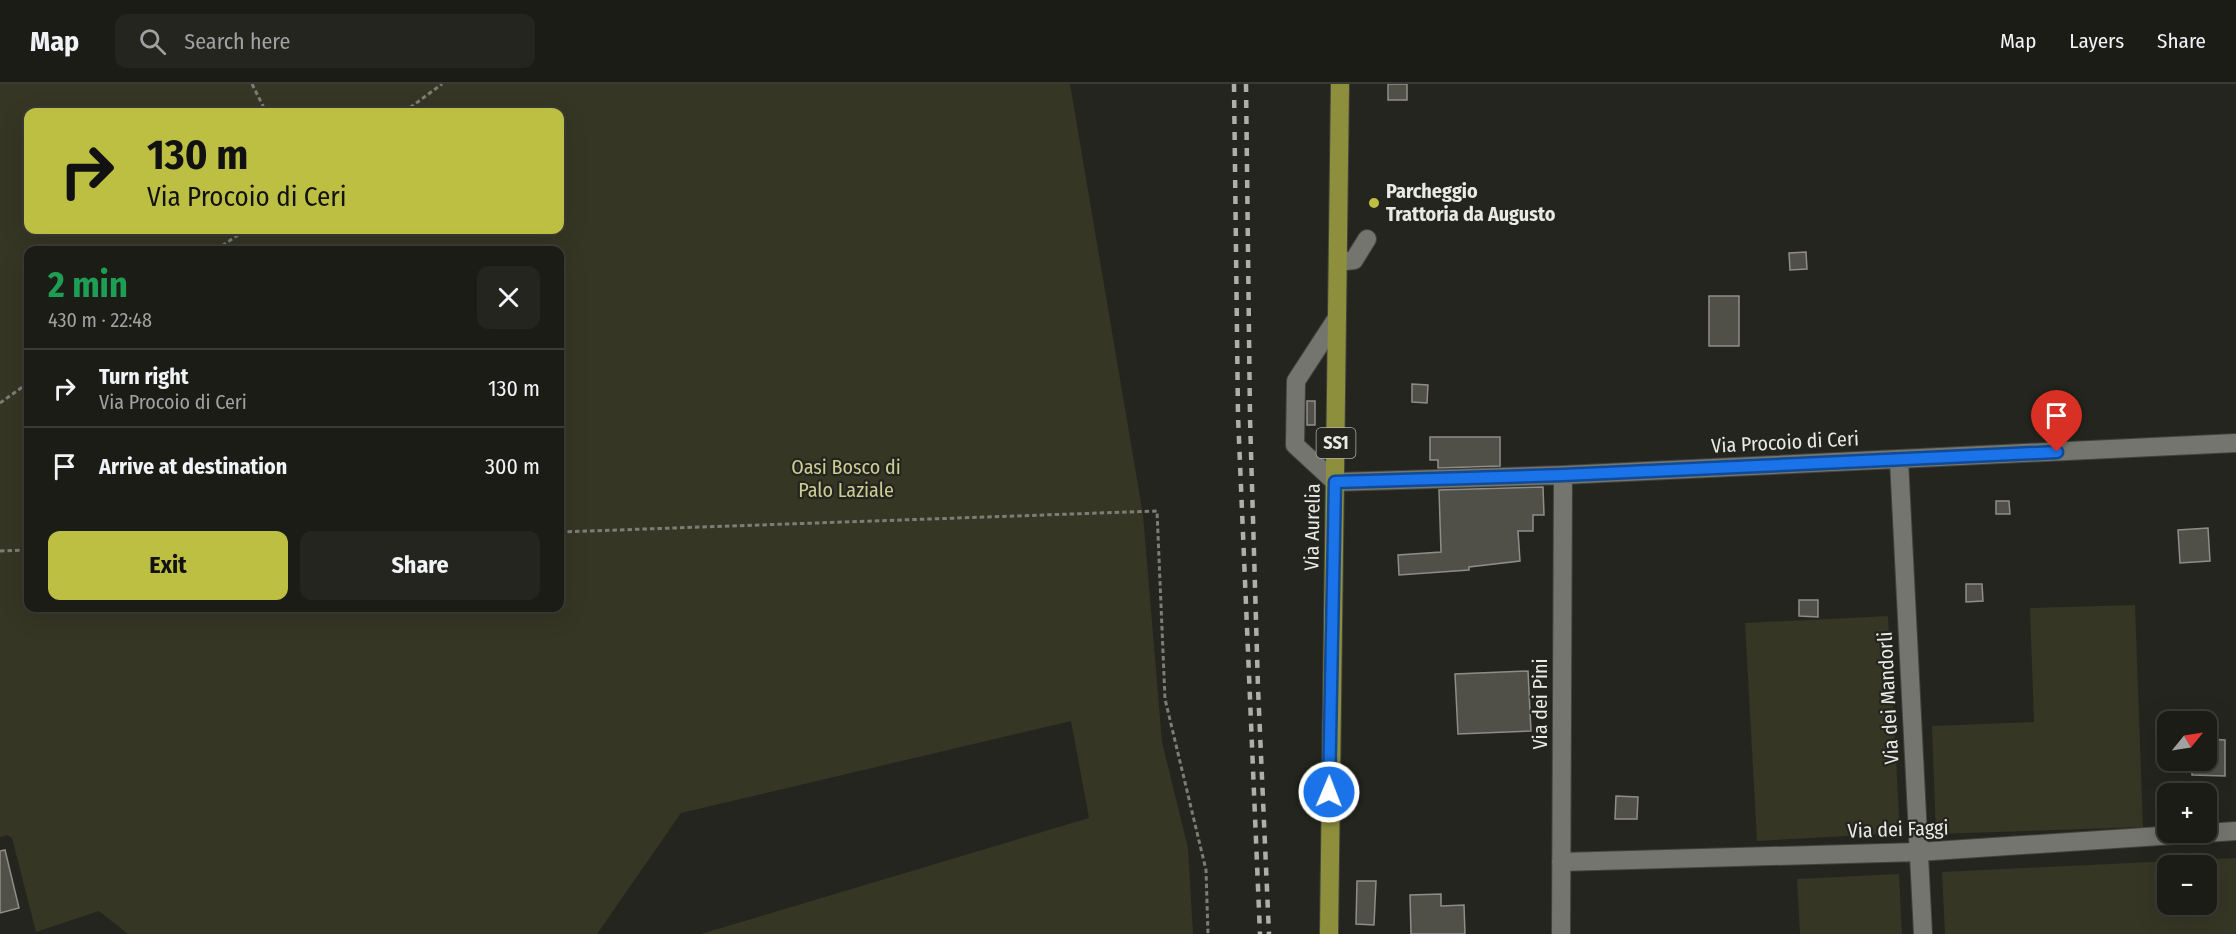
<!DOCTYPE html>
<meta charset="utf-8">
<style>
:root{--surface:#1c1c17;--page:#252520;--text:#f1f3f6;--muted:#a0a1a1;--line:#3a3a36;--accent:#bdbf43}
body{margin:0;font-family:"Fira Sans Condensed",sans-serif;background:var(--page);color:var(--text);height:100vh;display:flex;flex-direction:column;font-size:22px;white-space:nowrap}
*{box-sizing:border-box;margin:0}
p{font-size:20px;color:var(--muted)}
.icon{flex:none;width:33px;height:33px;fill:none;stroke:currentColor;stroke-width:2;stroke-linecap:round;stroke-linejoin:round}
.map{position:relative;flex:1;overflow:hidden}
.drawer{position:absolute;left:24px;top:162px;width:540px;height:366px;display:flex;flex-direction:column;background:var(--surface);border-radius:12px;box-shadow:0 6px 24px #0002,0 0 0 2px var(--line)}
.drawer>*{flex:none}
.guide{position:absolute;left:24px;top:24px;width:540px;height:126px;border-radius:12px;box-shadow:0 6px 24px #0002,0 0 0 2px var(--line);background:#bdbf43;color:#111;overflow:hidden}
.needle{width:39px;rotate:60deg}
.buttons{position:absolute;left:2157px;top:627px;display:grid;gap:12px}
.buttons a{display:grid;place-items:center;width:60px;height:60px;border-radius:12px;background:var(--surface);box-shadow:0 6px 24px #0002,0 0 0 2px var(--line);font-size:30px}
.pin{position:absolute;display:grid;place-items:center;width:51px;height:51px;color:#fff;margin:-62px -26px;border-radius:50% 50% 50% 0;rotate:-45deg;box-shadow:0 0 6px #0007}
.pin .icon{rotate:45deg}
.me{position:absolute;width:66px;margin:-33px;rotate:1deg;stroke-linejoin:round;filter:drop-shadow(0 0 4px #0008)}
.turn{display:flex;align-items:center;gap:21px;height:126px;padding:0 24px;font-size:27px}
.turn .icon{width:78px;height:78px;stroke-width:2.5}
.turn b{display:block;font-size:42px;line-height:51px}
.round{display:grid;place-items:center;flex:none;width:63px;height:63px;border-radius:12px;background:var(--page)}
.headline{display:flex;align-items:center;justify-content:space-between;height:102px;padding:0 24px}
h1{font-size:36px;font-weight:700;line-height:45px;color:#1e9e55}
.primary-button{display:flex;gap:12px;margin-top:auto;padding:12px 24px}
.primary-button a{flex:1;height:69px;border-radius:12px;background:var(--accent);color:#111;font-size:24px;font-weight:700;line-height:69px;text-align:center}
.primary-button a+a{background:var(--page);color:var(--text)}
ul{padding:0;list-style:none}
li{display:flex;align-items:center;gap:18px;height:78px;padding:0 24px;border-top:2px solid var(--line)}
li div{flex:1}
li b{display:block;font-size:22px}
li em{font-style:normal}
header{display:flex;align-items:center;gap:36px;box-sizing:border-box;height:84px;padding:0 30px;background:var(--surface);border-bottom:2px solid var(--line)}
header strong{font-size:28px}
nav{display:flex;gap:33px;margin-inline-start:auto;font-size:21px}
.search{width:420px;height:54px;background:var(--page);display:flex;align-items:center;gap:15px;box-sizing:border-box;padding:0 21px;border-radius:12px;color:var(--muted);font-size:22px}
.map>svg:first-child{display:block}
.green{fill:#363625;fill-rule:evenodd}
.building{fill:#505049;stroke:#8e8e87;stroke-width:1.5}
.lines{fill:none;stroke-linecap:round;stroke-linejoin:round}
.minor-casing{stroke:#43433e;stroke-width:20}
.major-casing{stroke:#43433e;stroke-width:20}
.path{stroke:#7d7d78;stroke-width:3;stroke-dasharray:4.5 3;stroke-linecap:butt}
.minor{stroke:#74756e;stroke-width:18}
.major{stroke:#8e8f3d;stroke-width:18}
.rail{stroke:#aeaeaa;stroke-width:4.5;stroke-dasharray:8 8;stroke-linecap:butt}
.route-casing{stroke:#114b97;stroke-width:15}
.route{stroke:#1a73e8;stroke-width:10}
.poi-dot{fill:#bdbf43;stroke:#25251f;stroke-width:2}
.labels{text-anchor:middle;dominant-baseline:central;stroke-width:4.5;stroke-linejoin:round;paint-order:stroke}
.shield{fill:#25251f;stroke:#aeaeaa;stroke-width:1.5}
.shield-label{font-size:18px;font-weight:bold;fill:#e9e9e5}
.poi-label{font-size:20px;font-weight:bold;fill:#e9e9e5;stroke:#25251f;text-anchor:start}
.street-label{font-size:20px;fill:#e9e9e5;stroke:#25251f}
.park-label{font-size:20px;fill:#cbce93;stroke:#25251f}
</style>
<header>
<strong>Map</strong>
<div class="search"><svg class="icon" aria-label="search" viewBox="0 0 24 24"><circle cx="10" cy="10" r="6"/><path d="M15 15l6 6"/></svg>Search here</div>
<nav><a>Map</a><a>Layers</a><a>Share</a></nav>
</header>
<div class="map">
<svg width="2236" height="850" viewBox="0 0 2236 850">
<rect width="100%" height="100%" fill="#25251f"/>
<path class="green" d="M0,0H1070L1143,431L1162,658L1188,764L1193,850H701L1089,734L1071,637L681,729L597,850H128L99,827L36,848L12,754L7,751L0,753ZM560,28V146H28V28ZM560,166V524H28V166Z
M2135,521L2143,743L1936,750L1932,642L2034,638L2030,524Z
M1888,532L1900,749L1757,757L1745,539Z
M2236,774V850H1945L1942,788ZM2168,782H2206V820H2168Z
M1899,790L1902,850H1800L1797,795Z"/>
<path class="building" d="M1388,0H1407V16H1388Z
M1806,168L1807,185L1790,186L1789,169Z
M1709,212H1739V262H1709Z
M1412,300L1428,301L1427,319L1412,318Z
M1307,317H1315V341H1307Z
M1430,353H1500V382L1438,384V376H1430Z
M1543,403L1544,431H1533V447H1518L1520,477L1469,483V486L1399,491L1398,471L1441,468L1439,406Z
M1996,417H2009L2010,430H1996Z
M2208,444L2210,477L2180,479L2178,446Z
M1966,500H1982L1983,517L1966,518Z
M1799,516H1818V533L1799,532Z
M1528,587L1531,647L1458,650L1455,590Z
M2206,655L2225,656V692L2192,691V676H2206Z
M1616,712L1638,713L1637,735H1615Z
M5,766L19,824L0,829V767Z
M1357,797H1376L1374,841L1356,840Z
M1441,810V822L1464,821L1465,850H1411L1410,811Z"/>
<g class="lines">
<g class="minor-casing">
<path id="minor" d="M1338,178L1354,176L1367,155
M1337,234L1296,297L1295,361L1335,398L1563,391L2236,359
M1899,376L1923,850
M1561,778L1918,768L2236,747
M1561,850L1563,391"/>
</g>
<g class="major-casing">
<path id="major" d="M1329,850L1340,0"/>
</g>
<path class="path" d="M252,0L266,28
M404,28L442,0
M216,166L245,146
M0,319L28,299
M560,448L1157,427L1165,615L1206,786L1208,850
M0,467L28,466"/>
<use href="#minor" class="minor"/>
<use href="#major" class="major"/>
<path class="rail" d="M1234,0L1238,332L1260,850
M1246,0L1250,334L1258,604L1269,850"/>
</g>
<g class="lines">
<g class="route-casing">
<path id="route" d="M1329,708L1335,398L1563,391L2057,368"/>
</g>
<use href="#route" class="route"/>
</g>
<circle class="poi-dot" cx="1374" cy="119" r="6"/>
<g class="labels">
<rect class="shield" x="1316.5" y="344" width="39" height="30" rx="4.5"/>
<g class="shield-label">
<text x="1336" y="359">SS1</text>
</g>
<g class="poi-label">
<text x="1386" y="107">Parcheggio<tspan x="1386" dy="23">Trattoria da Augusto</tspan></text>
</g>
<g class="street-label">
<text transform="translate(1785 358) rotate(-3)">Via Procoio di Ceri</text>
<text transform="translate(1312 443) rotate(-89)">Via Aurelia</text>
<text transform="translate(1888 614) rotate(-93)">Via dei Mandorli</text>
<text transform="translate(1540 620) rotate(-90)">Via dei Pini</text>
<text transform="translate(1898 745) rotate(-2)">Via dei Faggi</text>
</g>
<g class="park-label">
<text x="846" y="383">Oasi Bosco di<tspan x="846" dy="23">Palo Laziale</tspan></text>
</g>
</g>
</svg>
<div class="buttons">
<a><svg class="needle" viewBox="-14 -14 28 28"><path d="M0-13l5 13h-10z" fill="#e53935"/><path d="M0 13l5-13h-10z" fill="#a0a1a1"/></svg></a>
<a>+</a>
<a>−</a>
</div>
<div class="pin" style="left:2057px;top:368px;background:#d93025"><svg class="icon" aria-label="arrive" viewBox="0 0 24 24"><path d="M6 21V4h12l-3 4 3 4H6"/></svg></div>
<svg class="me" style="left:1329px;top:708px" viewBox="-20 -20 40 40"><circle r="17" fill="#1a73e8" stroke="#fff" stroke-width="3"/><path d="M0-11L8 9 0 5-8 9z" fill="#fff"/></svg>
<div class="guide">
<div class="turn"><svg class="icon" aria-label="right" viewBox="0 0 24 24"><path d="M7 20v-9h11M14 6l5 5-5 5"/></svg><div><b>130 m</b>Via Procoio di Ceri</div></div>
</div>
<section class="drawer">
<div class="headline"><div><h1>2 min</h1><p>430 m · 22:48</p></div><a class="round"><svg class="icon" aria-label="close" viewBox="0 0 24 24"><path d="M6 6l12 12M18 6L6 18"/></svg></a></div>
<ul>
<li><svg class="icon" aria-label="right" viewBox="0 0 24 24"><path d="M7 20v-9h11M14 6l5 5-5 5"/></svg><div><b>Turn right</b><p>Via Procoio di Ceri</p></div><em>130 m</em></li>
<li><svg class="icon" aria-label="arrive" viewBox="0 0 24 24"><path d="M6 21V4h12l-3 4 3 4H6"/></svg><div><b>Arrive at destination</b></div><em>300 m</em></li>
</ul>
<div class="primary-button"><a>Exit</a><a>Share</a></div>
</section>
</div>
